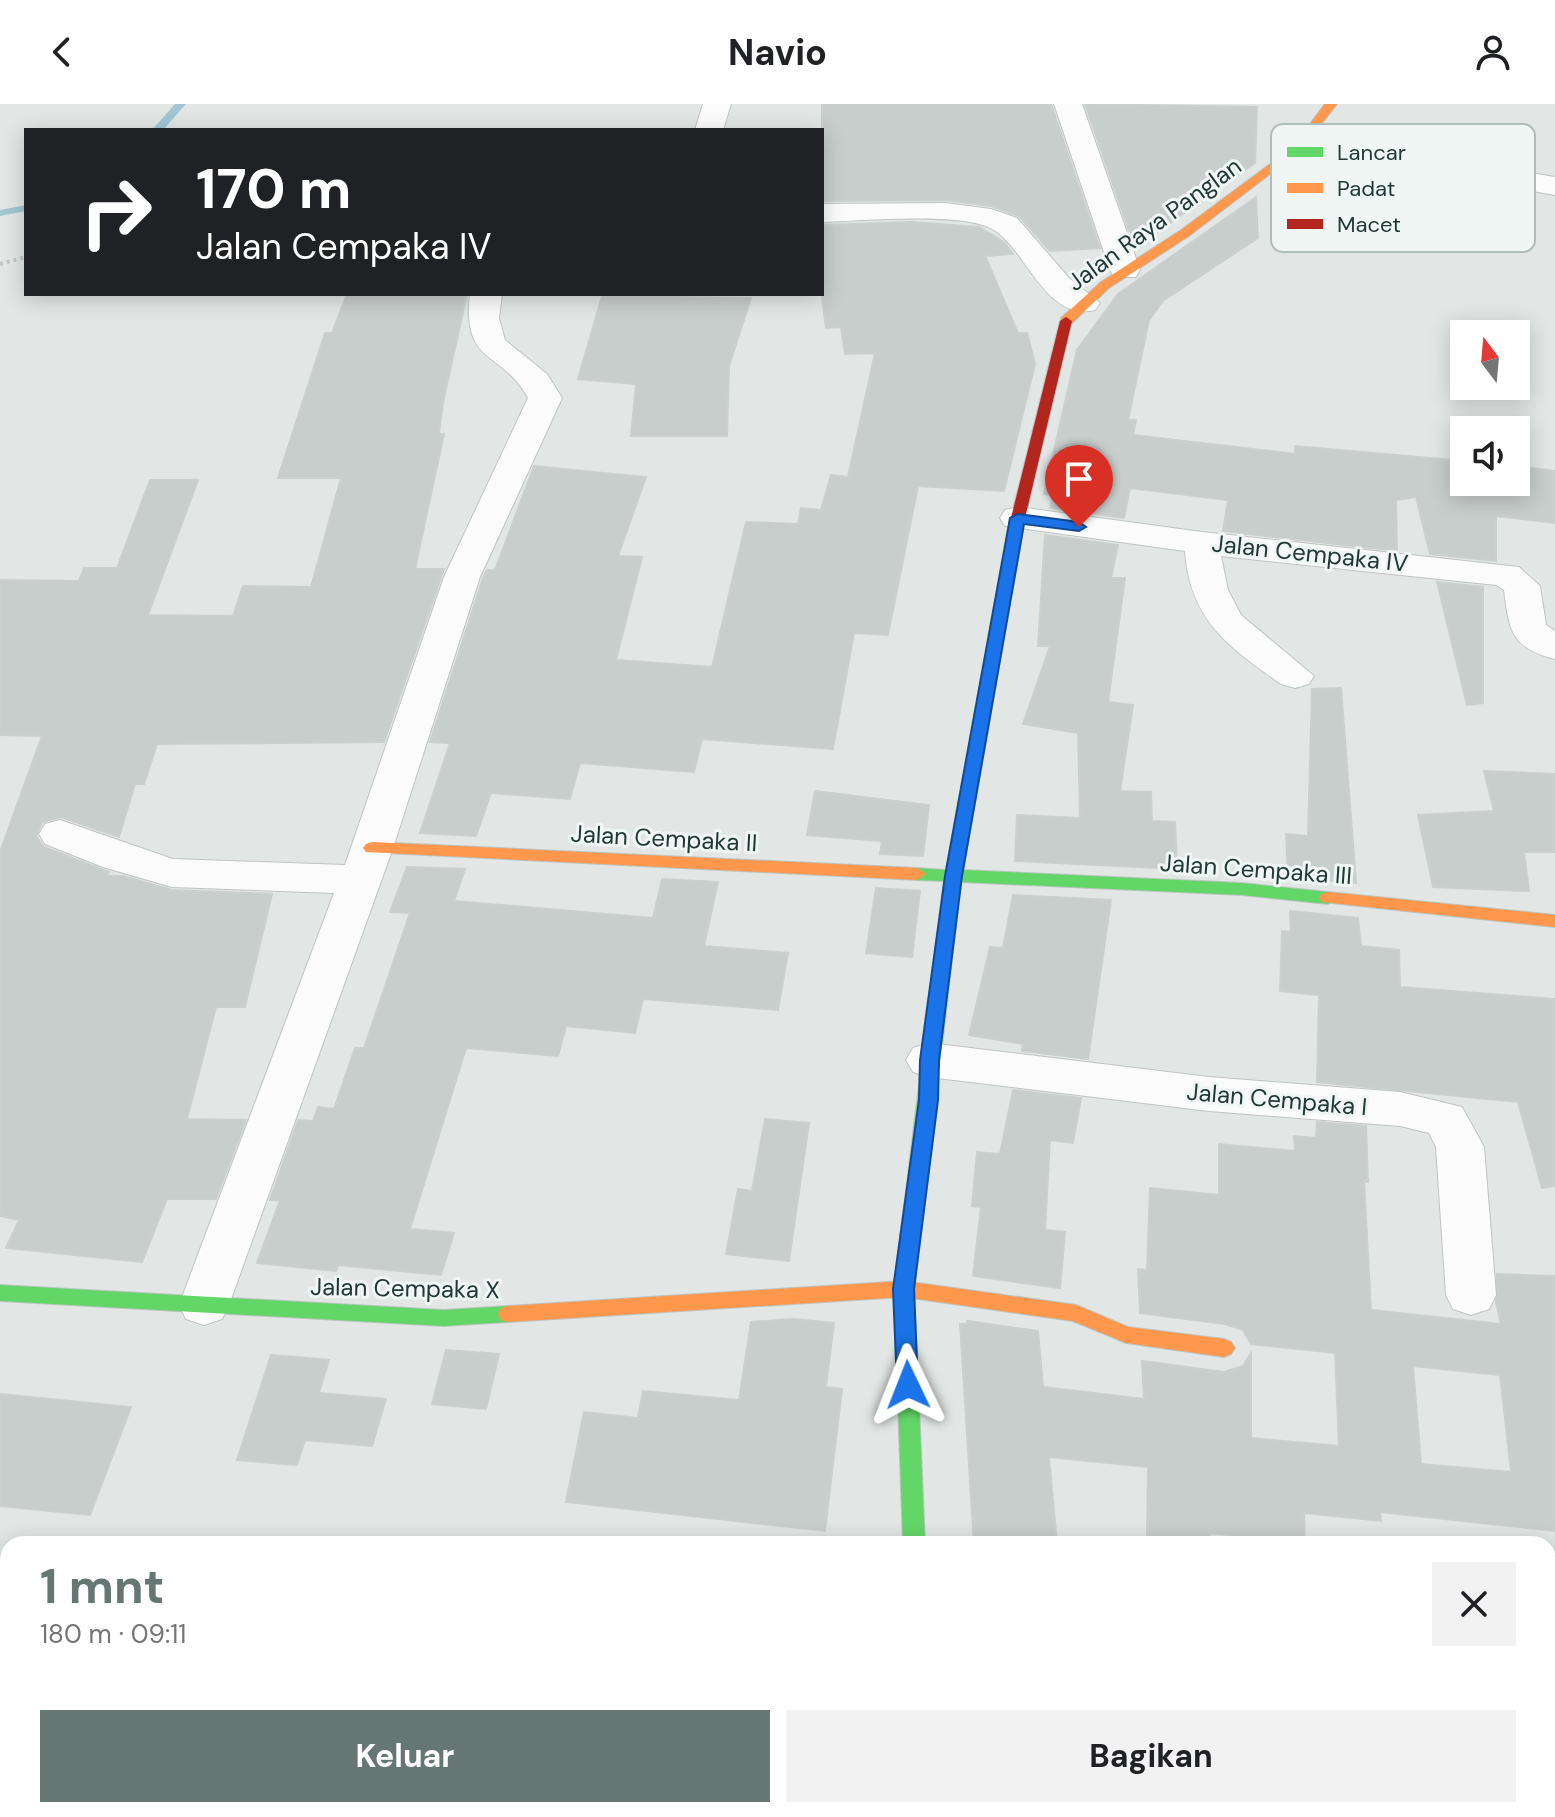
<!DOCTYPE html>
<html lang="id">
<meta charset="utf-8">
<style>
:root{--surface:#fff;--page:#f2f2f2;--text:#202124;--muted:#757577;--accent:#657673}
body{margin:0;font-family:"DM Sans",sans-serif;background:var(--page);color:var(--text);height:100vh;display:flex;flex-direction:column;font-size:30px;white-space:nowrap}
*{box-sizing:border-box;margin:0}
p{font-size:26px;color:var(--muted)}
.icon{flex:none;width:44px;height:44px;fill:none;stroke:currentColor;stroke-width:2;stroke-linecap:round;stroke-linejoin:round}
.map{position:relative;flex:1;overflow:hidden}
.side{position:absolute;left:0px;top:1432px;width:1556px;height:282px;display:flex;flex-direction:column;background:var(--surface);border-radius:24px 24px 0 0;box-shadow:0 4px 20px #0003}
.side>*{flex:none}
.banner{position:absolute;left:24px;top:24px;width:800px;height:168px;border-radius:0px;box-shadow:0 4px 20px #0003;background:#202124;color:#fff;overflow:hidden}
.needle{width:52px;rotate:344deg}
.buttons{position:absolute;left:1450px;top:216px;display:grid;gap:16px}
.buttons a{display:grid;place-items:center;width:80px;height:80px;border-radius:0px;background:var(--surface);box-shadow:0 4px 20px #0003;font-size:40px}
.pin{position:absolute;display:grid;place-items:center;width:68px;height:68px;color:#fff;margin:-82px -34px;border-radius:50% 50% 50% 0;rotate:-45deg;box-shadow:0 0 8px #0007}
.pin .icon{rotate:45deg}
.me{position:absolute;width:88px;margin:-44px;rotate:358deg;stroke-linejoin:round;filter:drop-shadow(0 0 6px #0008)}
.turn{display:flex;align-items:center;gap:28px;height:168px;padding:0 40px;font-size:36px}
.turn .icon{width:104px;height:104px;stroke-width:2.5}
.turn b{display:block;font-size:56px;line-height:68px}
.round{display:grid;place-items:center;flex:none;width:84px;height:84px;border-radius:0px;background:var(--page)}
.headline{display:flex;align-items:center;justify-content:space-between;height:136px;padding:0 40px}
h1{font-size:48px;font-weight:700;line-height:60px;color:var(--accent)}
.cta{display:flex;gap:16px;margin-top:auto;padding:16px 40px}
.cta a{flex:1;height:92px;border-radius:0px;background:var(--accent);color:#fff;font-size:32px;font-weight:700;line-height:92px;text-align:center}
.cta a+a{background:var(--page);color:var(--text)}
header{display:flex;justify-content:space-between;align-items:center;height:104px;padding:0 40px;background:var(--surface);font-size:36px;font-weight:700}
.map>svg:first-child{display:block}
.lines{fill:none;stroke-linecap:round;stroke-linejoin:round}
.stream{fill:#a3c6d4;fill-rule:evenodd}
.building{fill:#c8cecc;stroke:#cbd0ce;stroke-width:2;fill-rule:evenodd}
.street-casing{stroke:#bfc4c2;stroke-width:2}
.fast-casing{stroke:#bdc5c3;stroke-width:2}
.slow-casing{stroke:#bdc5c3;stroke-width:2}
.jam-casing{stroke:#bdc5c3;stroke-width:2}
.path{stroke:#bfc7c6;stroke-width:4;stroke-dasharray:3 4;stroke-linecap:butt}
.street{fill:#fbfbfb;fill-rule:evenodd}
.fast{fill:#63d668;fill-rule:evenodd}
.slow{fill:#ff974d;fill-rule:evenodd}
.jam{fill:#b3261e;fill-rule:evenodd}
.route{fill:#1a73e8;stroke:#114b97;stroke-width:2}
.labels{text-anchor:middle;dominant-baseline:central;stroke-width:6;stroke-linejoin:round;paint-order:stroke}
.street-label{font-size:24px;fill:#213936;stroke:#eff6f4}
.key{fill:#eff6f4;stroke:#b1bdbb;stroke-width:2}
.key-label{font-size:22px;fill:#213936}
</style>
<header><svg class="icon" aria-label="back" viewBox="0 0 24 24"><path d="M15 5l-7 7 7 7"/></svg>Navio<svg class="icon" aria-label="person" viewBox="0 0 24 24"><circle cx="12" cy="8" r="4"/><path d="M4 21q1-7 8-7t8 7"/></svg></header>
<div class="map">
<svg width="1555" height="1713" viewBox="0 0 1555 1713">
<rect width="100%" height="100%" fill="#e2e7e5"/>
<g class="lines">
<path class="stream" d="M175,0H186L163,26H152Z
M26,101V107L0,112V106Z"/>
</g>
<path class="building" d="M822,0H1051L1100,144L1050,147L1019,112L991,102L945,96L822,97Z
M1085,0L1257,3L1255,59L1135,144Z
M1256,93L1258,134L1164,196L1149,216L1128,316H1136L1133,331L1295,350V342L1464,357V378H1516V362L1555,367V419L1496,412V457L1430,450L1416,393L1396,396L1397,447L1223,427L1228,396L1130,384L1124,414L1050,404L1054,391L1044,390L1077,246L1118,190Z
M911,118L979,123L1004,138L1013,150L985,152L1018,229H1027L1035,260L1004,387L918,382L888,531L854,529L833,645L702,635L694,668L580,659L570,695L491,689L476,732L420,729L450,639L430,638L483,474L487,466H495L534,362L646,373L618,452L642,453L616,556L712,563L746,418L798,420L801,404L821,406L831,371L848,373L875,249L845,250L841,223L826,224L822,194V121Z
M347,190H467L443,298L439,330H444L415,465H444L384,638L157,640L144,680H135L119,733L61,713L42,718L36,732L44,743L109,768L107,772H123L172,786L272,790L245,903H216L187,1015L246,1016L216,1095H167L142,1158L6,1144L19,1116L0,1112V748L42,632L0,631V476L79,477L84,464H117L150,376H198L148,511L233,512L243,482L311,483L341,374H278L325,229H332Z
M602,192L751,194L729,262L727,332H631L636,280L578,275Z
M1045,431L1118,441L1111,474H1125L1108,598L1133,601L1120,687L1151,688L1152,717L1175,718L1177,765L1015,757L1017,711L1080,714L1078,629L1023,620L1050,542H1038Z
M1437,478L1483,483V599L1467,601Z
M1341,584L1356,779L1288,773L1286,730L1308,732L1312,585Z
M1484,667L1555,670V748H1524L1529,787L1433,783L1418,711L1494,707Z
M815,687L929,701L923,752L880,750L882,737L807,731Z
M407,763L465,765L454,797L653,814L662,775L718,778L704,842L788,849L778,906L643,895L635,929L566,922L558,952L466,944L410,1125L454,1129L441,1171L338,1161L336,1167L257,1159L280,1096H270L298,1016L313,1017L318,1003L334,1005L355,944H364L410,809L390,808Z
M876,784L920,787L912,853L866,849Z
M1013,791L1111,796L1088,955L1022,947L1023,940L969,931L990,843L1003,844Z
M1290,807L1358,814L1361,842L1399,846L1400,883L1555,895V1082L1542,1084L1518,998L1317,978L1319,891L1280,887L1282,827L1291,828Z
M1013,986L1081,994L1073,1039L1050,1036L1045,1126L1065,1128L1060,1184L973,1172L981,1103L972,1102L977,1048L1000,1050Z
M765,1015L809,1019L789,1157L726,1150L738,1085L752,1087Z
M1317,1018L1366,1022L1368,1078L1364,1077L1371,1206L1501,1220L1496,1198L1497,1170L1555,1172V1427L1380,1408L1381,1417L1304,1409L1305,1439L1210,1429L1209,1438L1147,1432L1148,1363L1049,1353L1057,1440H974L960,1220H967V1217L1038,1227L1043,1283L1144,1295L1142,1257L1224,1268L1243,1262L1251,1249V1334L1339,1342L1335,1249L1251,1240L1243,1226L1225,1220L1140,1209L1138,1165L1147,1166L1150,1084L1219,1091V1040L1295,1047L1294,1032L1316,1034ZM1413,1262L1500,1271L1511,1368L1421,1360Z
M793,1215L834,1219L826,1283L842,1285L825,1427L566,1398L584,1308L638,1314L643,1287L739,1296L751,1218Z
M446,1246L499,1250L486,1305L432,1300Z
M271,1251L329,1256L319,1289L386,1295L372,1342L305,1336L297,1361L237,1356Z
M0,1290L131,1303L90,1411L0,1402Z"/>
<g class="lines">
<g class="street-casing">
<path id="street" d="M703,0H731L723,26H695Z
M1054,0H1082L1140,166L1136,173H1114L1110,166Z
M1301,30L1555,73V91L1291,45L1287,39L1291,33Z
M945,99L991,105L1017,114L1069,174L1100,199L1095,206C1046,218 1027,147 994,126C965,107 859,117 822,118V100Z
M470,190H502L499,214L505,236L547,270L562,294L480,473L393,744L229,1201L222,1215L204,1221L186,1215L179,1201L334,789L172,783L103,763L45,740L39,730L45,720L60,716L173,755L345,761L444,473L528,294C501,245 462,262 470,190Z
M1018,403L1202,428L1519,463L1540,482L1546,521L1555,527V555C1511,544 1509,526 1504,486L1496,481L1221,452L1228,486L1241,511L1314,572L1309,580L1295,584L1281,580C1229,543 1190,517 1185,447L1005,422L1000,414L1005,406Z
M929,939L1209,973L1400,988L1462,1003L1484,1043L1496,1191L1489,1205L1471,1211L1453,1205L1446,1191L1436,1043L1429,1029L1400,1022L1209,1007L929,973L913,968L906,956L913,944Z
M1548,1510H1555V1562H1548Z
M1118,1706H1190L1193,1713H1121Z
M1210,1706H1372L1369,1713H1207Z"/>
</g>
<g class="fast-casing">
<path id="fast" d="M976,643L984,648L963,766L1242,779L1328,788L1337,794L1328,800L1242,791L961,778L914,1185L925,1440H903L894,1185L944,777L917,776L908,770L917,764L946,766L968,648Z
M0,1181L444,1206L508,1202L515,1204L518,1210L515,1216L508,1218L444,1222L0,1197Z
M907,1706H931V1713H907Z"/>
</g>
<g class="slow-casing">
<path id="slow" d="M1325,0H1337L1305,41L1278,64L1189,132L1109,184L1071,220H1061V214L1101,178L1181,126L1270,60L1297,37Z
M372,738L917,764L926,770L917,776L366,748L363,744L366,740Z
M1328,788L1555,811V823L1322,798L1319,794L1322,790Z
M904,1177L1076,1201L1128,1223L1224,1235L1231,1238L1235,1244L1231,1250L1224,1253L1126,1239L1073,1217L904,1193L508,1218L501,1216L498,1210L501,1204L508,1202Z"/>
</g>
<g class="jam-casing">
<path id="jam" d="M1066,213L1072,217L1025,414L984,648L976,653L968,648L1011,414L1060,217Z"/>
</g>
<path class="path" d="M0,160L26,153"/>
<use href="#street" class="street"/>
<use href="#fast" class="fast"/>
<use href="#slow" class="slow"/>
<use href="#jam" class="jam"/>
</g>
<path class="route" d="M1018,410L1079,418L1086,423L1079,427L1024,420L962,772L939,956L938,996L914,1185L918,1281L915,1287H900L897,1281L893,1185L919,996L920,956L945,772L1010,414Z"/>
<g class="labels">
<g class="street-label">
<text transform="translate(1154 120) rotate(-36)">Jalan Raya Panglan</text>
<text transform="translate(1310 449) rotate(6)">Jalan Cempaka IV</text>
<text transform="translate(664 734) rotate(3)">Jalan Cempaka II</text>
<text transform="translate(1256 765) rotate(4)">Jalan Cempaka III</text>
<text transform="translate(1277 995) rotate(5)">Jalan Cempaka I</text>
<text transform="translate(405 1184) rotate(1)">Jalan Cempaka X</text>
</g>
</g>
<rect x="1271" y="20" width="264" height="128" rx="12" class="key"/>
<rect x="1287" y="43" width="36" height="10" fill="#63d668"/>
<rect x="1287" y="79" width="36" height="10" fill="#ff974d"/>
<rect x="1287" y="115" width="36" height="10" fill="#b3261e"/>
<g class="key-label">
<text x="1337" y="56">Lancar</text>
<text x="1337" y="92">Padat</text>
<text x="1337" y="128">Macet</text>
</g>
</svg>
<div class="buttons">
<a><svg class="needle" viewBox="-14 -14 28 28"><path d="M0-13l5 13h-10z" fill="#e53935"/><path d="M0 13l5-13h-10z" fill="#757577"/></svg></a>
<a><svg class="icon" aria-label="sound" viewBox="0 0 24 24"><path d="M4 9h4l5-4v14l-5-4H4zM17 9q2 3 0 6"/></svg></a>
</div>
<div class="pin" style="left:1079px;top:423px;background:#d93025"><svg class="icon" aria-label="arrive" viewBox="0 0 24 24"><path d="M6 21V4h12l-3 4 3 4H6"/></svg></div>
<svg class="me" style="left:908px;top:1281px" viewBox="-20 -20 40 40"><path d="M0-17L14 15 0 8-14 15z" fill="#1a73e8" stroke="#fff" stroke-width="4"/></svg>
<div class="banner">
<div class="turn"><svg class="icon" aria-label="right" viewBox="0 0 24 24"><path d="M7 20v-9h11M14 6l5 5-5 5"/></svg><div><b>170 m</b>Jalan Cempaka IV</div></div>
</div>
<section class="side">
<div class="headline"><div><h1>1 mnt</h1><p>180 m · 09:11</p></div><a class="round"><svg class="icon" aria-label="close" viewBox="0 0 24 24"><path d="M6 6l12 12M18 6L6 18"/></svg></a></div>
<div class="cta"><a>Keluar</a><a>Bagikan</a></div>
</section>
</div>
